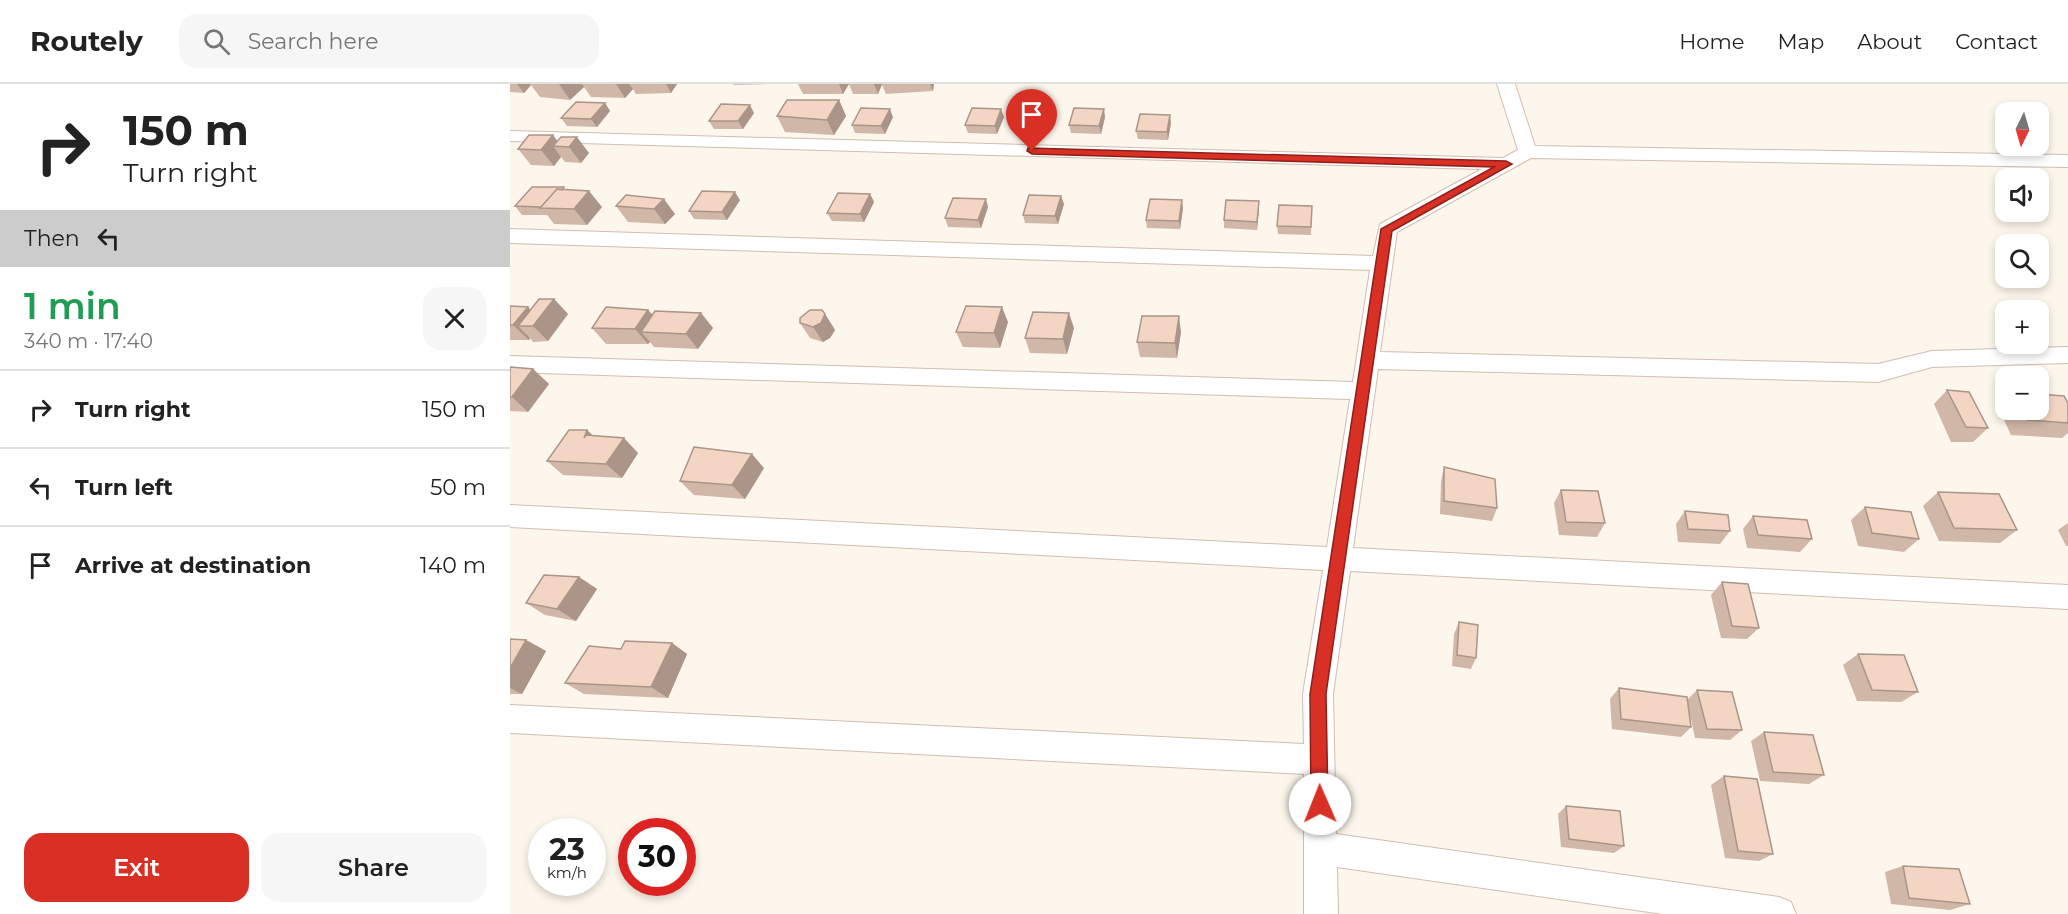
<!DOCTYPE html>
<meta charset="utf-8">
<style>
:root{--surface:#fff;--page:#f6f6f6;--text:#222;--muted:#767676;--line:#e0e0e0;--accent:#d93025}
body{margin:0;font-family:Montserrat,sans-serif;background:var(--page);color:var(--text);height:100vh;display:flex;flex-direction:column;font-size:22px;white-space:nowrap}
*{box-sizing:border-box;margin:0}
p{font-size:20px;color:var(--muted)}
.icon{flex:none;width:33px;height:33px;fill:none;stroke:currentColor;stroke-width:2;stroke-linecap:round;stroke-linejoin:round}
.map{position:relative;flex:1;overflow:hidden}
.sheet{display:flex;flex-direction:column;background:var(--surface);width:510px}
.sheet>*{flex:none}
.guide{background:#fff;color:var(--text);overflow:hidden}
.needle{width:39px;rotate:185deg}
.controls{position:absolute;left:1485px;top:18px;display:grid;gap:12px}
.controls a{display:grid;place-items:center;width:54px;height:54px;border-radius:12px;background:var(--surface);box-shadow:0 3px 9px #0003;font-size:30px}
.speed{position:absolute;left:18px;top:734px;display:flex;gap:12px;font-size:30px;font-weight:700;text-align:center}
.speed>*{display:grid;place-content:center;width:78px;height:78px;border-radius:50%;background:var(--surface);box-shadow:0 3px 9px #0003;line-height:1}
.speed small{font-size:15px;font-weight:400}
.speed .limit{border:9px solid #d22;background:#fff;color:#111}
.pin{position:absolute;display:grid;place-items:center;width:51px;height:51px;color:#fff;margin:-62px -26px;border-radius:50% 50% 50% 0;rotate:-45deg;box-shadow:0 0 6px #0007}
.pin .icon{rotate:45deg}
.me{position:absolute;width:66px;margin:-33px;rotate:359deg;stroke-linejoin:round;filter:drop-shadow(0 0 4px #0008)}
.turn{display:flex;align-items:center;gap:21px;height:126px;padding:0 24px;font-size:27px}
.turn .icon{width:78px;height:78px;stroke-width:2.5}
.turn b{display:block;font-size:42px;line-height:51px}
.then{display:flex;align-items:center;height:57px;padding:0 24px;background:#0003;gap:12px;font-size:22px}
.round{display:grid;place-items:center;flex:none;width:63px;height:63px;border-radius:18px;background:var(--page)}
.overview{display:flex;align-items:center;justify-content:space-between;height:102px;padding:0 24px}
h1{font-size:36px;font-weight:600;line-height:45px;color:#1e9e55}
.primary-button{display:flex;gap:12px;margin-top:auto;padding:12px 24px}
.primary-button a{flex:1;height:69px;border-radius:18px;background:var(--accent);color:#fff;font-size:24px;font-weight:600;line-height:69px;text-align:center}
.primary-button a+a{background:var(--page);color:var(--text)}
ul{padding:0;list-style:none}
li{display:flex;align-items:center;gap:18px;height:78px;padding:0 24px;border-top:2px solid var(--line)}
li div{flex:1}
li b{display:block;font-size:22px}
li em{font-style:normal}
header{display:flex;align-items:center;gap:36px;box-sizing:border-box;height:84px;padding:0 30px;background:var(--surface);border-bottom:2px solid var(--line)}
header strong{font-size:28px}
nav{display:flex;gap:33px;margin-inline-start:auto;font-size:21px}
.search{width:420px;height:54px;background:var(--page);display:flex;align-items:center;gap:15px;box-sizing:border-box;padding:0 21px;border-radius:18px;color:var(--muted);font-size:22px}
main{display:flex;flex:1;min-height:0}
.map>svg:first-child{display:block}
.lines{fill:none;stroke-linecap:round;stroke-linejoin:round}
.street-casing{stroke:#d1beb0;stroke-width:2}
.street{fill:#fff;fill-rule:evenodd}
.wall{fill:#d1b7a8}
.shaded-wall{fill:#aa9588}
.building{fill:#f3d5c3;stroke:#aa9588;stroke-width:1.5}
.route{fill:#d93025;stroke:#8d1f18;stroke-width:1.5}
</style>
<header>
<strong>Routely</strong>
<div class="search"><svg class="icon" aria-label="search" viewBox="0 0 24 24"><circle cx="10" cy="10" r="6"/><path d="M15 15l6 6"/></svg>Search here</div>
<nav><a>Home</a><a>Map</a><a>About</a><a>Contact</a></nav>
</header>
<main>
<section class="sheet">
<div class="guide">
<div class="turn"><svg class="icon" aria-label="right" viewBox="0 0 24 24"><path d="M7 20v-9h11M14 6l5 5-5 5"/></svg><div><b>150 m</b>Turn right</div></div>
<div class="then">Then<svg class="icon" aria-label="left" viewBox="0 0 24 24"><path d="M17 20v-9H6M10 6l-5 5 5 5"/></svg></div>
</div>
<div class="overview"><div><h1>1 min</h1><p>340 m · 17:40</p></div><a class="round"><svg class="icon" aria-label="close" viewBox="0 0 24 24"><path d="M6 6l12 12M18 6L6 18"/></svg></a></div>
<ul>
<li><svg class="icon" aria-label="right" viewBox="0 0 24 24"><path d="M7 20v-9h11M14 6l5 5-5 5"/></svg><div><b>Turn right</b></div><em>150 m</em></li>
<li><svg class="icon" aria-label="left" viewBox="0 0 24 24"><path d="M17 20v-9H6M10 6l-5 5 5 5"/></svg><div><b>Turn left</b></div><em>50 m</em></li>
<li><svg class="icon" aria-label="arrive" viewBox="0 0 24 24"><path d="M6 21V4h12l-3 4 3 4H6"/></svg><div><b>Arrive at destination</b></div><em>140 m</em></li>
</ul>
<div class="primary-button"><a>Exit</a><a>Share</a></div>
</section>
<div class="map">
<svg width="1558" height="830" viewBox="0 0 1558 830">
<rect width="100%" height="100%" fill="#fdf6ec"/>
<g class="lines">
<g class="street-casing">
<path id="street" d="M987,0H1005L1025,62L1558,71V83L1021,74L887,148L870,268L1368,280L1422,267L1558,263V279L1422,283L1368,298L868,285L843,464L1558,501V525L840,487L823,610L826,750L1269,813L1281,818L1286,830H1153L827,783L828,830H794V690L0,649V621L794,660L793,610L813,486L0,443V421L817,463L840,315L0,288V272L843,298L860,186L0,159V145L863,172L870,140L972,85L0,57V47L993,74L1008,66Z"/>
</g>
<use href="#street" class="street"/>
</g>
<path class="wall" d="M0,0H167L161,9L126,10L123,5L115,14L81,13L74,3L60,16L30,13L21,1L14,9L0,8Z
M223,0H260L224,1Z
M288,0H424L423,7L376,10L372,1L368,10H343L339,0L333,10H293Z
M329,16L336,32L324,51L275,48L267,32Z
M95,19L100,27L87,43L57,42L51,34Z
M244,29L233,45H204L199,37Z
M383,33L375,50L345,49L342,41Z
M494,33L487,50L458,49L455,41Z
M595,33L591,50L561,49L559,41Z
M661,39L658,56L628,55L626,47Z
M48,57L79,69L71,79L55,78L51,73L44,82L21,81L8,65Z
M56,106L92,123L77,141L44,140L37,131H12L5,122Z
M360,110L364,118L354,138L322,137L317,129Z
M116,111L165,130L155,140L118,138L106,122Z
M230,116L217,136L184,135L179,127Z
M554,120L548,140L515,139L513,131Z
M802,122L801,151L768,150L767,142Z
M478,123L471,144L438,143L435,134Z
M673,124L670,145L637,144L636,136Z
M749,125L747,146L714,144V136Z
M44,215L58,230L38,257L23,258L20,254L19,256H0V222L21,226Z
M138,226L143,231L191,229L203,244L188,265L144,263L140,258L138,260H96L82,244Z
M315,230L325,246L320,254L313,258L300,254L290,239Z
M498,238L490,264L453,263L446,248Z
M564,244L557,270L520,269L515,254Z
M671,248L667,274L630,273L627,258Z
M0,283L23,285L39,300L18,328L0,327Z
M1437,306L1478,344L1463,358H1441L1424,320Z
M1496,315V326H1528L1558,319V349L1552,354L1501,351L1488,323Z
M77,346L83,352L128,369L112,394L53,391L37,377Z
M934,383L987,424L982,437L930,430L931,397Z
M254,384L235,415L184,411L170,397Z
M1051,406L1095,439L1087,453L1049,451L1044,419Z
M1428,408L1507,446L1490,459L1429,457L1413,422Z
M1355,423L1409,455L1394,468L1348,462L1341,436Z
M1175,427L1220,447L1210,460L1168,458L1166,440Z
M1243,432L1302,455L1290,468L1237,464L1233,445Z
M1558,439V462H1556L1548,446Z
M69,493L87,505L66,537L35,531L16,519Z
M1212,498L1249,544L1237,555L1211,554L1201,511Z
M949,538L966,574L961,585L942,582L944,550Z
M0,555L16,556L36,567L12,610H0Z
M162,559L177,570L158,614L74,610L55,599L111,565Z
M1348,570L1408,608L1391,618L1347,617L1333,581Z
M1109,604L1178,615L1187,606L1232,646L1220,656L1185,654L1180,630L1181,643L1171,653L1102,645L1100,615Z
M1254,648L1314,691L1299,700L1250,697L1241,657Z
M1214,692L1263,770L1249,777L1215,774L1201,701Z
M1056,722L1114,762L1104,769L1051,763L1048,730Z
M1393,782L1460,820L1440,826L1381,820L1375,788Z"/>
<path class="shaded-wall" d="M7,0H20L21,1L14,9Z
M49,0H72L74,3L60,16Z
M106,0H119L123,5L115,14Z
M156,0H167L161,9Z
M329,0H339L333,10Z
M364,0H372L368,10Z
M420,0H424L423,7Z
M329,16L336,32L324,51L317,36Z
M95,19L100,27L87,43L81,35Z
M240,21L244,29L233,45L228,37Z
M380,25L383,33L375,50L371,42Z
M491,25L494,33L487,50L485,42Z
M594,25L595,33L591,50L589,42Z
M660,31L661,39L658,56L657,48Z
M43,51L52,63L43,62L51,73L44,82L31,66Z
M67,53L79,69L71,79L59,63Z
M79,107L92,123L77,141L64,125Z
M225,108L230,116L217,136L212,128Z
M360,110L364,118L354,138L350,130Z
M551,112L554,120L548,140L545,132Z
M154,115L165,130L155,140L144,125Z
M476,115L478,123L471,144L468,136Z
M672,116L673,124L670,145L669,137Z
M749,117V125L747,146V138Z
M44,215L58,230L38,257L23,242H8L20,254L19,256L3,241L18,223L29,234Z
M492,223L498,238L490,264L484,249Z
M138,226L151,241L131,248L140,258L138,260L125,245Z
M191,229L203,244L188,265L176,250Z
M559,229L564,244L557,270L553,255Z
M315,230L325,246L320,254L313,258L303,243Z
M669,232L671,248L667,274L665,259Z
M23,285L39,300L18,328L2,313Z
M77,346L93,361L74,354Z
M114,354L128,369L112,394L96,380Z
M242,370L254,384L235,415L222,401Z
M69,493L87,505L66,537L47,525Z
M16,556L36,567L12,610L0,604V584Z
M162,559L177,570L158,614L141,603Z"/>
<path class="building" d="M277,16H329L317,36L267,32Z
M66,18L95,19L81,35L51,34Z
M211,20L240,21L228,37H199Z
M351,24L380,25L371,42L342,41Z
M462,24L491,25L485,42L455,41Z
M564,24L594,25L589,42L559,41Z
M630,30L660,31L657,48L626,47Z
M19,51H43L31,66L8,65Z
M51,53H67L59,63L43,62Z
M22,103H54L52,106L47,105L31,123L5,122Z
M47,105L79,107L64,125L30,124Z
M192,107L225,108L212,128L179,127Z
M328,109L360,110L350,130L317,129Z
M116,111L154,115L144,125L106,122Z
M519,111L551,112L545,132L513,131Z
M443,114L476,115L468,136L435,134Z
M640,115L672,116L669,137L636,136Z
M716,116L749,117L747,138L714,136Z
M769,121L802,122L801,143L767,142Z
M29,215H44L23,242H8Z
M0,222L18,223L3,241H0Z
M456,222L492,223L484,249L446,248Z
M96,223L138,226L125,245L82,244Z
M300,226H312L315,230L311,239L303,243L290,239V234Z
M145,227L191,229L176,250L131,248Z
M523,228L559,229L553,255L515,254Z
M632,232H669L665,259L627,258Z
M0,283L23,285L2,313H0Z
M1437,306L1459,308L1478,344L1456,343Z
M1528,310L1554,312L1558,319V339L1517,336L1511,326H1528Z
M59,346H77L74,354L76,351L114,354L96,380L37,377Z
M184,363L242,370L222,401L170,397Z
M934,383L985,395L987,424L934,417Z
M1051,406L1088,407L1095,439L1056,438Z
M1428,408L1489,410L1507,446L1444,444Z
M1355,423L1401,428L1409,455L1362,449Z
M1175,427L1218,431L1220,447L1178,445Z
M1243,432L1297,436L1302,455L1248,451Z
M34,491L69,493L47,525L16,519Z
M1212,498L1238,500L1249,544L1222,542Z
M949,538L968,541L966,574L947,571Z
M0,555L16,556L0,584Z
M115,557L162,559L141,603L55,599L79,562L111,565Z
M1348,570L1394,571L1408,608L1362,606Z
M1109,604L1177,613L1181,643L1111,635Z
M1187,606L1222,608L1232,646L1197,645Z
M1254,648L1303,651L1314,691L1263,688Z
M1214,692L1247,695L1263,770L1228,767Z
M1056,722L1110,727L1114,762L1059,755Z
M1393,782L1449,785L1460,820L1399,814Z"/>
<path class="route" d="M518,64L996,77L1002,80L882,147L816,610L818,720L816,726L810,728L804,726L801,720L800,610L871,145L984,83L522,70L517,67Z"/>
</svg>
<div class="controls">
<a><svg class="needle" viewBox="-14 -14 28 28"><path d="M0-13l5 13h-10z" fill="#e53935"/><path d="M0 13l5-13h-10z" fill="#767676"/></svg></a>
<a><svg class="icon" aria-label="sound" viewBox="0 0 24 24"><path d="M4 9h4l5-4v14l-5-4H4zM17 9q2 3 0 6"/></svg></a>
<a><svg class="icon" aria-label="search" viewBox="0 0 24 24"><circle cx="10" cy="10" r="6"/><path d="M15 15l6 6"/></svg></a>
<a>+</a>
<a>−</a>
</div>
<div class="speed"><div>23<small>km/h</small></div><div class="limit">30</div></div>
<div class="pin" style="left:522px;top:67px;background:#d93025"><svg class="icon" aria-label="arrive" viewBox="0 0 24 24"><path d="M6 21V4h12l-3 4 3 4H6"/></svg></div>
<svg class="me" style="left:810px;top:720px" viewBox="-20 -20 40 40"><circle r="19" fill="#fff"/><path d="M0-13L10 11 0 6-10 11z" fill="#d93025"/></svg>
</div>
</main>
